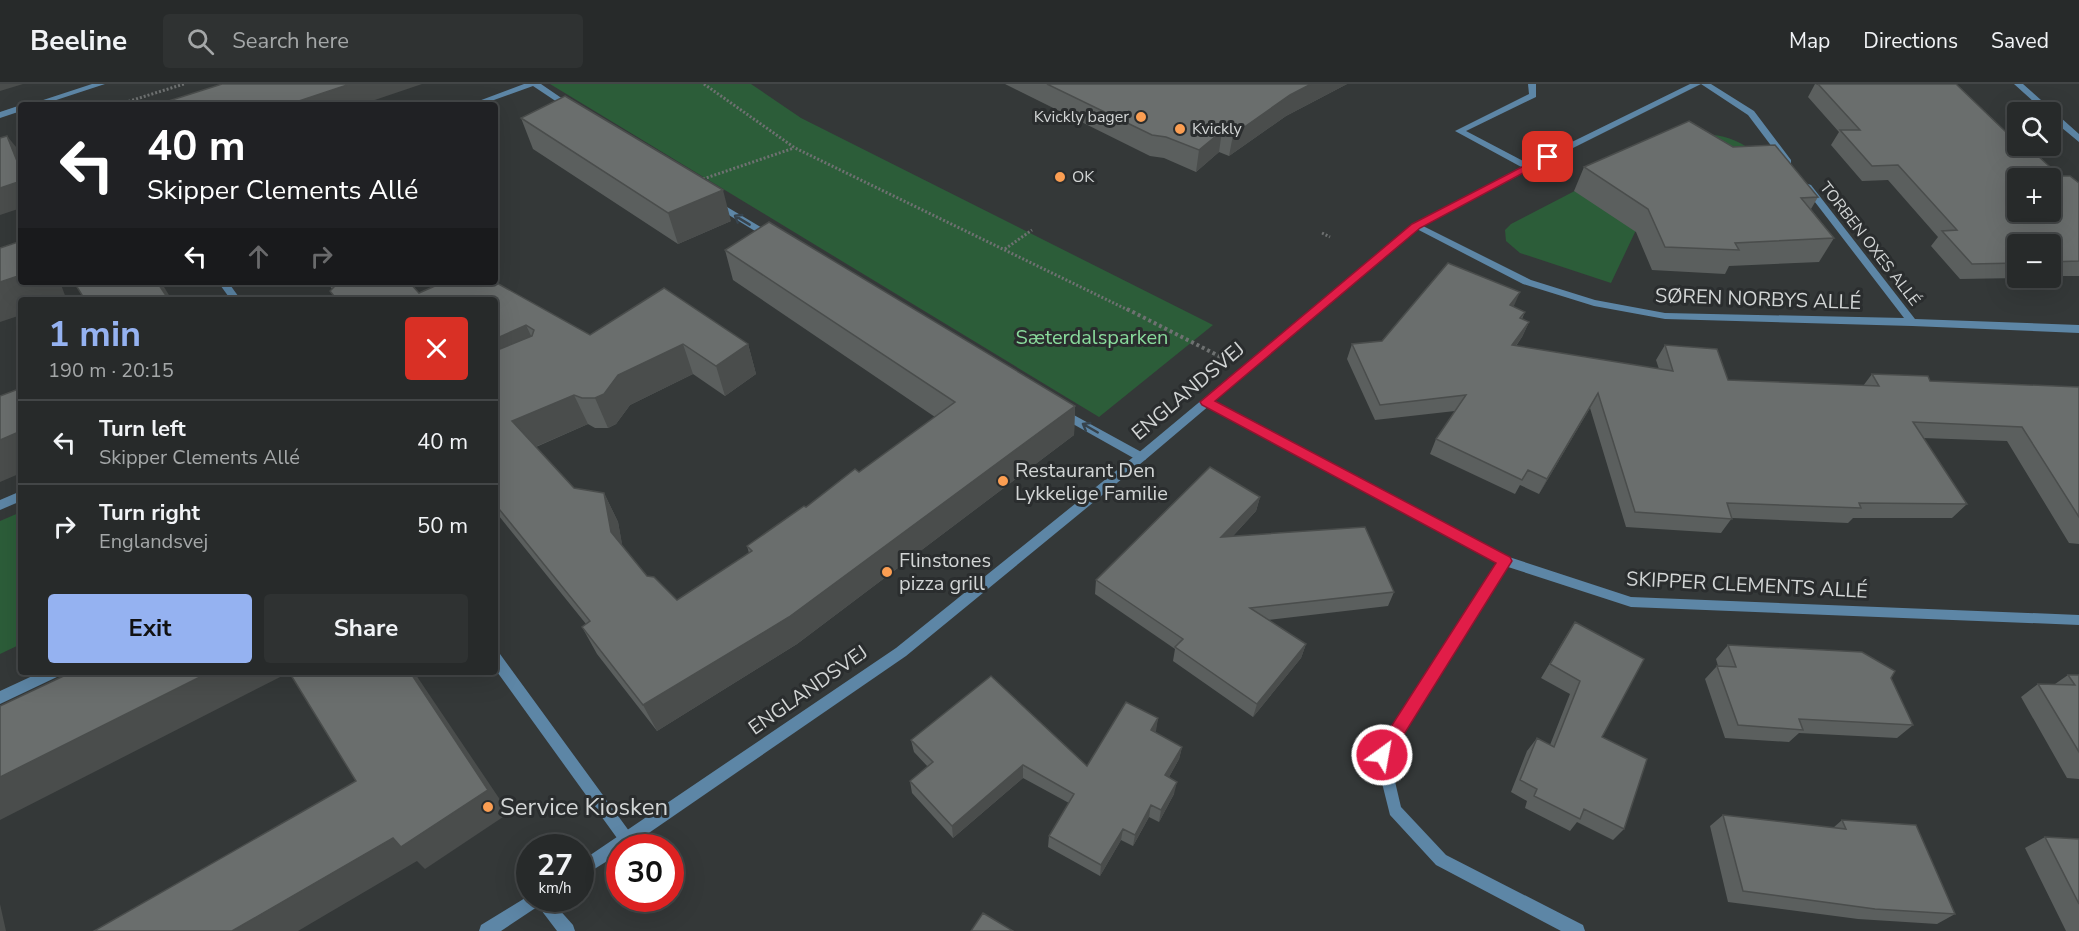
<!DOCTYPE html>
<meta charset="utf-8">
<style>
:root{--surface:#272a2a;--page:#2f3232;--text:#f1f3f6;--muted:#a4a7a8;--line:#434647;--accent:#95b2f1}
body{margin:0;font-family:"Nunito Sans",sans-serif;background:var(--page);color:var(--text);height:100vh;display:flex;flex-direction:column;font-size:22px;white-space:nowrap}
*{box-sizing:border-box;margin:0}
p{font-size:20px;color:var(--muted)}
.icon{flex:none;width:33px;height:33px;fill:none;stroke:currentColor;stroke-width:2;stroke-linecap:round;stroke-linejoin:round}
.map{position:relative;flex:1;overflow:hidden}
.sheet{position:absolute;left:18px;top:213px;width:480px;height:378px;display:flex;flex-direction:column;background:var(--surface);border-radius:6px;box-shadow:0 6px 24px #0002,0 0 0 2px var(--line)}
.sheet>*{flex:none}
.banner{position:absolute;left:18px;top:18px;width:480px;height:183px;border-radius:6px;box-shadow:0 6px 24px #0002,0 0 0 2px var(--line);background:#202124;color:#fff;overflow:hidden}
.controls{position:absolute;left:2007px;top:18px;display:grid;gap:12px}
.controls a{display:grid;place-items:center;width:54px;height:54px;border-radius:6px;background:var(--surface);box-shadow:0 6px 24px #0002,0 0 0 2px var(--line);font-size:30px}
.speed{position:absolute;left:516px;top:750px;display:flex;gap:12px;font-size:30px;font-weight:700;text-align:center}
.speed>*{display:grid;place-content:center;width:78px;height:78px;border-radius:50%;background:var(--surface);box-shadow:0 6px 24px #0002,0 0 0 2px var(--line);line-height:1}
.speed small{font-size:15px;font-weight:400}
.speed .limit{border:9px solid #d22;background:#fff;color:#111}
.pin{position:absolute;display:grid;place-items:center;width:51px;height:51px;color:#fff;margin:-26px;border-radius:12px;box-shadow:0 3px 9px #0006}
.me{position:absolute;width:66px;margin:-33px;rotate:32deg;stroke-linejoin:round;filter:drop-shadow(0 0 4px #0008)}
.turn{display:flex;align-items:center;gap:21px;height:126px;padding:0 30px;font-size:27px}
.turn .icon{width:78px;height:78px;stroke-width:2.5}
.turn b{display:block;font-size:42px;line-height:51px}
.lanes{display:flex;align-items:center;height:57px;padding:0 30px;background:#0003;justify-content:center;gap:30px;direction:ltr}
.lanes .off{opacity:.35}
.round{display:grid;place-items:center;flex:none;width:63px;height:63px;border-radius:6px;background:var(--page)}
.summary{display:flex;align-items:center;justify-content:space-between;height:102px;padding:0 30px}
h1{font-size:36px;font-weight:700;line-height:45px;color:var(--accent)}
.action{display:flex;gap:12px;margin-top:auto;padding:12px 30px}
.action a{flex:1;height:69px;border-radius:6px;background:var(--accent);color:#111;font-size:24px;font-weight:700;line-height:69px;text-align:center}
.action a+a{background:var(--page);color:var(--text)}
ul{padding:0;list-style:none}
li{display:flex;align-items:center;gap:18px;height:84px;padding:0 30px;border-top:2px solid var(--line)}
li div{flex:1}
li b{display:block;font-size:22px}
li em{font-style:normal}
header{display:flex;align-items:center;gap:36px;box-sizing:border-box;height:84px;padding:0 30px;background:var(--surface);border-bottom:2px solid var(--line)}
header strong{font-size:28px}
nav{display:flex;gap:33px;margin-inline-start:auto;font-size:21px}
.search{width:420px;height:54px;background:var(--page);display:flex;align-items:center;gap:15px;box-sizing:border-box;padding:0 21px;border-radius:6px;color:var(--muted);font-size:22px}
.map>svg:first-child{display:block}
.green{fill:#2c5d39}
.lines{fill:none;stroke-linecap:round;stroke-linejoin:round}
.path-far1{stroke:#6e7171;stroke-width:3;stroke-dasharray:2 2;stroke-linecap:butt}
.path{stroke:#6e7171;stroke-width:4;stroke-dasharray:3 3;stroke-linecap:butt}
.service{fill:#5d86a6;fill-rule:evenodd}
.minor{fill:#5d86a6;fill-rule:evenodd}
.tertiary{fill:#5d86a6;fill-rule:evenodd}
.wall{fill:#5b5f5e}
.shaded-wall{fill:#4a4d4c}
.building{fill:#6a6e6d;stroke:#4a4d4c;stroke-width:1.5;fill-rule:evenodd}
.oneway{stroke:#37434c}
.route{fill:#e11d48;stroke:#92132f;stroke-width:1.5}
.poi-dot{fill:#fb9e52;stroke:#2a2d2e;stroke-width:2}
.labels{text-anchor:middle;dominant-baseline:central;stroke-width:6;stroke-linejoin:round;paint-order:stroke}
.far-poi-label{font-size:16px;fill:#d2d5d5;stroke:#2a2d2e;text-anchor:start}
.far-street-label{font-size:16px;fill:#d2d5d5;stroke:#2a2d2e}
.street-label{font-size:20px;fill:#d2d5d5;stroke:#2a2d2e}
.park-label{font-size:20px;fill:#89db9c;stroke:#2a2d2e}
.poi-label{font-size:20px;fill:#d2d5d5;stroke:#2a2d2e;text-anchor:start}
.near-poi-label{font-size:24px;fill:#d2d5d5;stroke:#2a2d2e;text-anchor:start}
</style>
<header>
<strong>Beeline</strong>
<div class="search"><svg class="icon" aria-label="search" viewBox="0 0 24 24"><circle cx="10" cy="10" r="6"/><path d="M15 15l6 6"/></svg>Search here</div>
<nav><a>Map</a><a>Directions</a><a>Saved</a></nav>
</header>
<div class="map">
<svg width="2079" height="847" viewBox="0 0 2079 847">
<rect width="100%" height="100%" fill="#343838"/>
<path class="green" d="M550,0H751L801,34L1213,241L1099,333Z
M1698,50C1717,50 1731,53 1747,63L1636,146L1611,199L1520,169L1506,157L1505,146L1511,140L1679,53Z
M21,428V560L0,570V437Z"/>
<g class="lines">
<path class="path-far1" d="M704,0L795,64L1130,227
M117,21L184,0
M703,95L794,64
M1322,149L1330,153
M1005,165L1032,146"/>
<path class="path" d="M1127,225L1221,273"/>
<path class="service" d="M1528,0H1536V13L1466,47L1531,81V85H1525L1455,47L1529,10Z"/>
<path class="minor" d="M92,0H105L41,21H28Z
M524,0H541L576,24L569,26L533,2L480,21H468Z
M1701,0H1711L1754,27L1791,76V80H1785L1748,31Z
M2014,0H2023L2079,50V58L2050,34V28H2045Z
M21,21V27L0,34V28Z
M1808,100L1811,101L1915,235L2079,241V249L1912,242L1665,235L1594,222L1523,200L1411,142L1416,139L1419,140L1531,196L1595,216L1665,229L1904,234L1805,105L1803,103Z
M717,117L774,151L776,153L771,156L768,155L714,122V118Z
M218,198H228L241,216H231Z
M1206,314L1509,473L1631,513L2079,531V541L1631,523L1508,483L1389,672L1401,723L1446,771L1583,841L1585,847H1561L1436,781L1390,731L1375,671L1497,479L1202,321L1200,318Z
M1061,324L1145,370L1147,373L1145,376H1137L1057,331L1055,328Z
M21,407V417L0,426V416Z
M495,568L500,570L632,751L634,756L632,761L627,763L622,761L495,585Z
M41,588H61L59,592L0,620V607Z
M532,814H549L573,841L575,847H557Z"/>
<path class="tertiary" d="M1690,0H1701L1531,85L1419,144L1145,376L906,572L627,764H620V769L580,794V778L896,564L1137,370L1413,140L1525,81Z
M530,811V814H545L543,819L501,847H479L481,841Z"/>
</g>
<path class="wall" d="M1005,0H1347L1286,32L1229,72L1219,68L1196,88L1164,74L1150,72Z
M1815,0L2005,47L2060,92L2079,99V192H2050V160H2018V194L1960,195L1931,162L1938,153L1888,96L1862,97L1831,61L1839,48L1808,13Z
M521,34L731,137L678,160L533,65Z
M1584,83L1818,113L1811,125L1834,154L1819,178L1729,182L1725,190L1652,186L1636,148L1574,107Z
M769,138L1075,322L1074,351L797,560L657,647L597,570L582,543L586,540L495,427V216H336L330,207L332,205L327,198H409L419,209L444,198H495L590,251L664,204L748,260L756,290L725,312L693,290L630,321L616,340L608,344H595L588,340L536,363L574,404L604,409L618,438L622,461L647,492L654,493L677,516L749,469L747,462L804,422L806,423L855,385L859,388L935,333L733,196L725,166Z
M1514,223L1525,228L1522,235L1529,238L1522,253L1516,262L1659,285L1656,276L1665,261L1728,296L1863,302L1872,290L1930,297L2079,303V460L2069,459L2007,357L1923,354L1967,420L1952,434H1853L1848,439L1732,434L1721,449L1626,443L1590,324L1539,410L1520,401L1515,410L1430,370L1436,355L1455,327L1375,336L1347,275L1352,260L1382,257Z
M1260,413L1256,427L1233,452L1394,508L1388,522L1268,536L1306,560L1301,574L1253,633L1173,577L1175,565L1095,510L1096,496Z
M1575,538L1624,745L1613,756L1577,738L1570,747L1525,724L1527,717L1511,708L1527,667L1537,654L1550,661L1570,610L1541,594L1566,552Z
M1728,561L1891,594L1913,641L1897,654L1799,649L1789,658L1725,654L1705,595L1717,582H1718L1716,575Z
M2068,591H2079V695L2067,694L2021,613L2038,600H2055Z
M1158,634L1155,649L1182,663L1179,675L1169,693L1174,710L1159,738L1149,733L1133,762L1121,756L1100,792L1048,763L1049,752L1069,719L1023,694L953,754L912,709L910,697L928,683L914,668L911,656L1087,682Z
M1723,731L1833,744L1842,736L1955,830L1937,840L1858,835L1728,818L1710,742Z
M2045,753L2079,755V847H2066L2025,764Z"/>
<path class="shaded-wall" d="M0,0H23L0,7Z
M350,0H422L360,21H287Z
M1311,0H1347L1286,32L1229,72L1233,51L1290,11Z
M1222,47L1219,68L1196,88L1199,66Z
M7,52L21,69V87Z
M21,97V124L0,131V104Z
M723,106L731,137L678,160L668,129Z
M21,191V198H60L66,214L61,216H21V231L0,238V198Z
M157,198H161L172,216H169Z
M1520,208L1513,224L1510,221Z
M1529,238L1522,253L1505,276L1512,261Z
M526,241L540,271L495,292V255Z
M683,260L693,290L630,321L616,340L608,344L595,314L618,291Z
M748,260L756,290L725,312L716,282Z
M1598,309L1590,324L1539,410L1547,395Z
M574,311L588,340L528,366L512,337Z
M1075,322L1074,351L797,560L657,647L643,621Z
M21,347V389L0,398V356Z
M604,409L618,438L625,476L611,448Z
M1260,413L1256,427L1218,468L1221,453Z
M1306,560L1301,574L1253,633L1257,620Z
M210,588H290L0,736V693Z
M410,588H414L509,729L425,785L417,777L298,847H232L393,754Z
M1158,634L1156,647L1149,659L1151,646Z
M1182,663L1179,675L1163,704L1165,691Z
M1023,681V694L953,754L952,742Z
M1177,698L1174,710L1159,738L1161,726Z
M1151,721L1149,733L1133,762L1135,751Z
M1123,745L1121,756L1100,792L1101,781Z
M0,820L6,847H0Z"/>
<path class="building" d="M222,0H350L287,21H156Z
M1047,0H1311L1290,11L1233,51L1222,47L1199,66L1166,53L1152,51Z
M1818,0H1956L2005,47H2011L2018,53V62H2027L2060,92H2070L2079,99V177L2050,178V160H2018V179L1972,180L1942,147L1957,146L1898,81L1872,82L1840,46H1860ZM2018,94H2050V128H2018Z
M565,12L723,106L668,129L521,34Z
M1689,37L1733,63L1775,61L1818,113L1801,114L1834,154L1735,159L1739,166L1665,163L1648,125L1584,83Z
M7,52L21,87V97L0,104V54Z
M769,138L1075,322L789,533L643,621L582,543L590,537L495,420V267L532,252L534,246L526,241L495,255V216H337L330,207L336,201L334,198H409L419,209L444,198H495L590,251L664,204L748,260L716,282L683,260L618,291L604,310L595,314H582L574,311L512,337L574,404L604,409L611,448L647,492L654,493L677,516L752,467L747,462L804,422L806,423L855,385L859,388L955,318L725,166Z
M21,157V191L0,198V164Z
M1448,179L1520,208L1510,221L1525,228L1520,234L1529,238L1512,261L1673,287L1665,261L1717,265L1728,296L1879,302L1872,290L1928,292L1930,297L2079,303V433L2022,343L1913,338L1967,420L1859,419L1861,424L1727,419L1732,435L1635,428L1598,309L1547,395L1528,386L1522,396L1436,355L1466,311L1380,321L1352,260L1382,257Z
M74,198H157L169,216H85Z
M21,304V347L0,356V312Z
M1210,383L1260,413L1221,453L1365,443L1394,508L1250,524L1306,560L1257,620L1175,563L1183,555L1096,496Z
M1575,538L1644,575L1602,653L1647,675L1624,745L1584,725L1580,735L1534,712L1537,705L1520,696L1537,654L1554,663L1580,597L1550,580Z
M1728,561L1862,568L1895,587L1891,594L1913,641L1799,635L1803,646L1738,641L1717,582L1736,583Z
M72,588H210L0,693V622Z
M289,588H410L488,706L401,763L393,754L232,847H94L356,697Z
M2068,591H2079V668L2038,600L2075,601Z
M991,592L1087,682L1126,618L1158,634L1151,646L1182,663L1165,691L1177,698L1161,726L1151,721L1135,751L1123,745L1101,781L1049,752L1074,710L1023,681L952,742L910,697L933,678L911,656Z
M1723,731L1846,745L1842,736L1916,741L1955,830L1875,825L1743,807Z
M2045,753L2079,755V820Z
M983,829L1013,847H971Z"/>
<defs><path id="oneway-shaft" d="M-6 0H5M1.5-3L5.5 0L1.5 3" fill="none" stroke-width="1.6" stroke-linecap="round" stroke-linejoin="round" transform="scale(1.5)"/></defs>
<g class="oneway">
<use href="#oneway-shaft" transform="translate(742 136) rotate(-149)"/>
<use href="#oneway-shaft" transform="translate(1090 344) rotate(-150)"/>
</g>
<path class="route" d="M1545,71L1553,73L1420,144L1215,317L1510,473L1512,477L1388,676L1382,679L1376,676L1374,671L1376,666L1496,479L1202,321L1200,318L1412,140Z"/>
<g class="poi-dot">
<circle cx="1141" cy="33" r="6"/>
<circle cx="1180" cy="45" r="6"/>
<circle cx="1060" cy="93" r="6"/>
<circle cx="1003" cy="397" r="6"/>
<circle cx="887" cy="488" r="6"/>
<circle cx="488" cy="723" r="6"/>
</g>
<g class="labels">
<g class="far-poi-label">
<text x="1129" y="33" text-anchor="end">Kvickly bager</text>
<text x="1192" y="45">Kvickly</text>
<text x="1072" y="93">OK</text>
</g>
<g class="far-street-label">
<text transform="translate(1870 160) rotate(52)">TORBEN OXES ALLÉ</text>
</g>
<g class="street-label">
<text transform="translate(1758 215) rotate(2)">SØREN NORBYS ALLÉ</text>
<text transform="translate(1188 307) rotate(-40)">ENGLANDSVEJ</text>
<text transform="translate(1747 501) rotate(3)">SKIPPER CLEMENTS ALLÉ</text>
<text transform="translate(808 606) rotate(-35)">ENGLANDSVEJ</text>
</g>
<g class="park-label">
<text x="1092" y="253">Sæterdalsparken</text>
</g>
<g class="poi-label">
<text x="1015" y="386">Restaurant Den<tspan x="1015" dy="23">Lykkelige Familie</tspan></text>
<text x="899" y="476">Flinstones<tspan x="899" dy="23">pizza grill</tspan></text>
</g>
<g class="near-poi-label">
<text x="500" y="723">Service Kiosken</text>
</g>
</g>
</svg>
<div class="controls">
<a><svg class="icon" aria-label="search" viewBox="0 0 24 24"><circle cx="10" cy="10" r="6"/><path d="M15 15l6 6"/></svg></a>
<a>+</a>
<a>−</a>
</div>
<div class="speed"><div>27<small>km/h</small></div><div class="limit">30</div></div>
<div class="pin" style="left:1548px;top:73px;background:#d93025"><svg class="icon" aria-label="arrive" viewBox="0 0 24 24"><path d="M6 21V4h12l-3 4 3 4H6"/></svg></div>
<svg class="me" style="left:1382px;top:671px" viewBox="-20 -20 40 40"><circle r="17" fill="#e11d48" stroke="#fff" stroke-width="3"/><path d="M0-11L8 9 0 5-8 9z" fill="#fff"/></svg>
<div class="banner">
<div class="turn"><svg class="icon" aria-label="left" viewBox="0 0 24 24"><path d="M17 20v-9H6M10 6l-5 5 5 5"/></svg><div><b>40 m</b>Skipper Clements Allé</div></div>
<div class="lanes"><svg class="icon" aria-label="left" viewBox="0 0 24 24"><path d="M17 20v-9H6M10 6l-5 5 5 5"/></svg><svg class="icon off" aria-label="ahead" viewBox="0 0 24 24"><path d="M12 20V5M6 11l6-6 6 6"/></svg><svg class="icon off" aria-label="right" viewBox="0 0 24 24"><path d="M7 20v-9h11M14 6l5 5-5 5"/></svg></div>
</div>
<section class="sheet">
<div class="summary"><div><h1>1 min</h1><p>190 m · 20:15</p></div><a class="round" style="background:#d93025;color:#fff"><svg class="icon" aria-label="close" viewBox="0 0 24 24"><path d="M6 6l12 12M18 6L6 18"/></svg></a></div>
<ul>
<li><svg class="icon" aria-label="left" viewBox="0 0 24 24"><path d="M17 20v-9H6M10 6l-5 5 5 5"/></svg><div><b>Turn left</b><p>Skipper Clements Allé</p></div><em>40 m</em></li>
<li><svg class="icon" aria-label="right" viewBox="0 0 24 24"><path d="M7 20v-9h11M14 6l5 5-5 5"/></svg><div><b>Turn right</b><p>Englandsvej</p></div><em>50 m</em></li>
</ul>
<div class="action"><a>Exit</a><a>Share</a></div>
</section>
</div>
